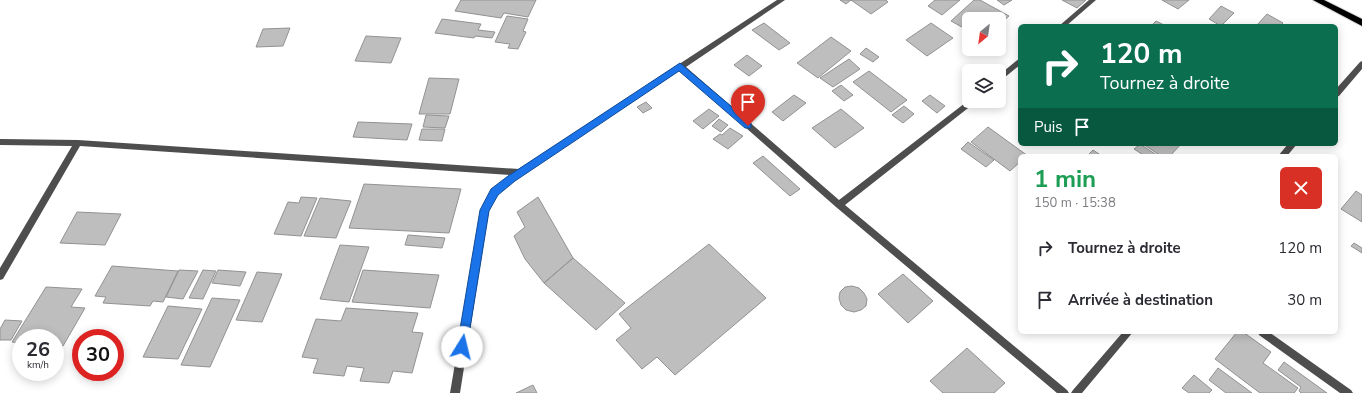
<!DOCTYPE html>
<html lang="fr">
<meta charset="utf-8">
<style>
:root{--surface:#fff;--page:#f2f2f3;--text:#2b2b33;--muted:#7c7c81}
body{margin:0;font-family:"Nunito Sans",sans-serif;background:var(--page);color:var(--text);height:100vh;display:flex;flex-direction:column;font-size:15px;white-space:nowrap}
*{box-sizing:border-box;margin:0}
p{font-size:13px;color:var(--muted)}
.icon{flex:none;width:22px;height:22px;fill:none;stroke:currentColor;stroke-width:2;stroke-linecap:round;stroke-linejoin:round}
.map{position:relative;flex:1;overflow:hidden}
.drawer{position:absolute;left:1018px;top:154px;width:320px;height:180px;display:flex;flex-direction:column;background:var(--surface);border-radius:6px;box-shadow:0 2px 10px #0003}
.drawer>*{flex:none}
.banner{position:absolute;left:1018px;top:24px;width:320px;height:122px;border-radius:6px;box-shadow:0 2px 10px #0003;background:#0b6e4f;color:#fff;overflow:hidden}
.needle{width:26px;rotate:209deg}
.buttons{position:absolute;left:962px;top:12px;display:grid;gap:8px}
.buttons a{display:grid;place-items:center;width:44px;height:44px;border-radius:6px;background:var(--surface);box-shadow:0 2px 10px #0003;font-size:20px}
.speed{position:absolute;left:12px;top:329px;display:flex;gap:8px;font-size:20px;font-weight:700;text-align:center}
.speed>*{display:grid;place-content:center;width:52px;height:52px;border-radius:50%;background:var(--surface);box-shadow:0 2px 10px #0003;line-height:1}
.speed small{font-size:10px;font-weight:400}
.speed .limit{border:6px solid #d22;background:#fff;color:#111}
.pin{position:absolute;display:grid;place-items:center;width:34px;height:34px;color:#fff;margin:-41px -17px;border-radius:50% 50% 50% 0;rotate:-45deg;box-shadow:0 0 4px #0007}
.pin .icon{rotate:45deg}
.me{position:absolute;width:44px;margin:-22px;rotate:9deg;stroke-linejoin:round;filter:drop-shadow(0 0 3px #0008)}
.turn{display:flex;align-items:center;gap:14px;height:84px;padding:0 16px;font-size:18px}
.turn .icon{width:52px;height:52px;stroke-width:2.5}
.turn b{display:block;font-size:28px;line-height:34px}
.then{display:flex;align-items:center;height:38px;padding:0 16px;background:#0003;gap:8px;font-size:15px}
.round{display:grid;place-items:center;flex:none;width:42px;height:42px;border-radius:6px;background:var(--page)}
.overview{display:flex;align-items:center;justify-content:space-between;height:68px;padding:0 16px}
h1{font-size:24px;font-weight:700;line-height:30px;color:#1e9e55}
ul{padding:0;list-style:none}
li{display:flex;align-items:center;gap:12px;height:52px;padding:0 16px}
li div{flex:1}
li b{display:block;font-size:15px}
li em{font-style:normal}
.map>svg:first-child{display:block}
.building{fill:#bebebe;stroke:#929292}
.lines{fill:none;stroke-linecap:round;stroke-linejoin:round}
.primary-casing{stroke:#dbdbdb;stroke-width:2}
.street{fill:#4e4e4e;fill-rule:evenodd}
.primary{fill:#000;fill-rule:evenodd}
.route{fill:#1a73e8;stroke:#114b97}
</style>
<div class="map">
<svg width="1362" height="393" viewBox="0 0 1362 393">
<rect width="100%" height="100%" fill="#fff"/>
<path class="building" d="M461,0H536L528,17L504,13L501,18L455,11Z
M840,0H886L888,2L871,14L851,0L846,4Z
M935,0H960L942,15L928,6Z
M974,0H980L1009,16L999,25V19H969V31L951,21Z
M997,0H1012L1004,5Z
M1062,0H1086L1077,8Z
M1162,0H1189L1178,9Z
M1221,6L1234,13L1221,26L1209,19Z
M1267,14L1283,23L1280,26L1257,25Z
M507,16L528,19L523,31L526,32L518,49L508,48L510,44L495,42Z
M442,19L481,24L478,30L495,32L492,38L475,36L474,38L435,33Z
M1156,21L1166,26H1151Z
M764,23L790,43L779,50L752,30Z
M931,23L953,38L927,56L906,40Z
M290,28L283,46L256,47L263,29Z
M366,36L401,38L391,63L355,61Z
M831,37L851,51L818,78L797,63Z
M866,48L879,57L873,62L860,54Z
M747,55L762,66L749,76L734,65Z
M849,59L860,69L833,87L820,78Z
M869,71L907,100L891,112L853,82Z
M429,78L459,79L450,114H419Z
M841,85L853,95L844,101L832,91Z
M794,95L806,103L783,121L772,112Z
M930,95L945,106L937,113L922,101Z
M646,102L652,108L643,113L637,107Z
M904,106L914,114L903,123L892,115Z
M709,109L719,116L703,129L693,121Z
M841,109L864,128L835,148L812,128Z
M426,115L449,116L445,128L423,127Z
M719,119L728,125L721,132L712,126Z
M358,122L412,124L407,140L353,137Z
M988,127L1028,156H1020V162L1010,171L971,142Z
M730,128L743,136L728,149L713,139L720,134L722,135Z
M422,129H445L442,141L419,140Z
M968,142L994,160L986,167L961,149Z
M1140,144L1158,156H1145L1134,149Z
M1143,144H1181L1170,156H1161Z
M1093,150L1102,156H1087Z
M763,156L800,189L790,196L753,163Z
M364,184L461,189L449,233L349,228Z
M1356,191L1362,195V222L1341,209Z
M301,197L317,198L301,236L274,234L288,202L299,203Z
M538,197L573,258L544,283L525,259L514,236L525,227L517,212Z
M320,198L351,201L336,238L304,236Z
M77,212L121,214L105,245L60,243Z
M408,235L445,238L442,248L405,245Z
M1354,243L1362,248V253L1351,246Z
M709,244L766,298L675,375L657,357L642,369L616,340L631,328L619,314Z
M340,245L369,247L349,302L320,299Z
M573,258L625,303L596,330L544,283Z
M112,266L178,271L163,302L153,301L150,306L103,303L106,297L95,296Z
M179,270L198,271L183,299L166,297Z
M203,270L216,271L203,299L189,298Z
M218,270L246,272L240,286L212,283Z
M363,270L439,275L430,308L352,302Z
M257,272L282,274L262,322L236,320Z
M903,274L933,301L908,323L878,294Z
M852,286L859,288L864,293L867,299L866,306L861,310L854,312L846,310L841,305L839,298L840,292L845,287Z
M46,287L82,289L71,307L85,308L63,346H55V338H21V343L12,342Z
M212,298L240,300L210,367L181,365Z
M168,306L202,309L178,359L143,357Z
M346,308L418,313L412,332L423,333L412,373L393,371L389,383L360,381L364,368L347,366L344,376L313,373L318,359L302,357L316,319L341,321Z
M5,320L22,321L11,340H0V329Z
M1237,332H1243L1271,352L1263,363L1298,388L1294,393H1260L1215,359Z
M967,348L1005,383L994,393H943L930,381Z
M1284,362L1327,393H1301L1299,391L1301,387L1278,370Z
M1218,368L1252,393H1226L1209,380Z
M1194,375L1212,390L1209,393H1189L1182,388Z
M533,385L537,393H516Z"/>
<g class="lines">
<g class="primary-casing">
<path id="primary" d="M1313,0H1324L1362,19V26Z"/>
</g>
<path class="street" d="M777,0H785L686,67L839,200L969,100L977,101L845,205L1067,390L1069,393H1057L836,207L680,70L523,174L497,194L489,210L460,393H450L481,210L491,190L511,175L80,146L3,279L0,280V268L72,146L0,145V139L78,140L519,169Z
M1089,0H1096L1066,26H1059Z
M1020,58V65L999,82V75Z
M1362,61V69L1339,96L1336,97V89L1360,62Z
M1288,144H1297L1287,156H1278Z
M1123,332H1133L1082,393H1071L1073,390Z
M1258,332H1269L1351,390L1353,393H1340L1259,335Z"/>
<use href="#primary" class="primary"/>
</g>
<path class="route" d="M680,63L751,123V128H745L679,71L515,181L498,195L489,211L467,347L466,351L462,352L458,351L457,347L480,210L491,189L508,176Z"/>
</svg>
<div class="buttons">
<a><svg class="needle" viewBox="-14 -14 28 28"><path d="M0-13l5 13h-10z" fill="#e53935"/><path d="M0 13l5-13h-10z" fill="#7c7c81"/></svg></a>
<a><svg class="icon" aria-label="layers" viewBox="0 0 24 24"><path d="M12 4l9 5-9 5-9-5zM3 14l9 5 9-5"/></svg></a>
</div>
<div class="speed"><div>26<small>km/h</small></div><div class="limit">30</div></div>
<div class="pin" style="left:748px;top:126px;background:#d93025"><svg class="icon" aria-label="arrive" viewBox="0 0 24 24"><path d="M6 21V4h12l-3 4 3 4H6"/></svg></div>
<svg class="me" style="left:462px;top:347px" viewBox="-20 -20 40 40"><circle r="19" fill="#fff"/><path d="M0-13L10 11 0 6-10 11z" fill="#1a73e8"/></svg>
<div class="banner">
<div class="turn"><svg class="icon" aria-label="right" viewBox="0 0 24 24"><path d="M7 20v-9h11M14 6l5 5-5 5"/></svg><div><b>120 m</b>Tournez à droite</div></div>
<div class="then">Puis<svg class="icon" aria-label="arrive" viewBox="0 0 24 24"><path d="M6 21V4h12l-3 4 3 4H6"/></svg></div>
</div>
<section class="drawer">
<div class="overview"><div><h1>1 min</h1><p>150 m · 15:38</p></div><a class="round" style="background:#d93025;color:#fff"><svg class="icon" aria-label="close" viewBox="0 0 24 24"><path d="M6 6l12 12M18 6L6 18"/></svg></a></div>
<ul>
<li><svg class="icon" aria-label="right" viewBox="0 0 24 24"><path d="M7 20v-9h11M14 6l5 5-5 5"/></svg><div><b>Tournez à droite</b></div><em>120 m</em></li>
<li><svg class="icon" aria-label="arrive" viewBox="0 0 24 24"><path d="M6 21V4h12l-3 4 3 4H6"/></svg><div><b>Arrivée à destination</b></div><em>30 m</em></li>
</ul>
</section>
</div>
